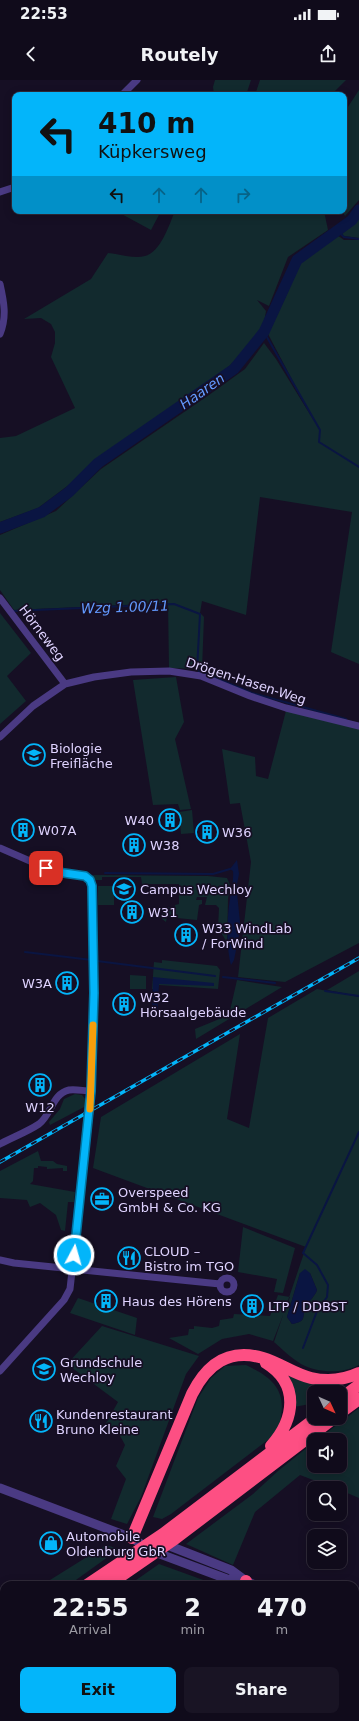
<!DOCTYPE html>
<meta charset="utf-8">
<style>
:root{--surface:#100b1b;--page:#191424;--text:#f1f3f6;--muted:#9c9ba3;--line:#302b3a;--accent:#03b5fa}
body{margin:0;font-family:"DejaVu Sans",sans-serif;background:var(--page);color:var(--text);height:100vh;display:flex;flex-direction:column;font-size:15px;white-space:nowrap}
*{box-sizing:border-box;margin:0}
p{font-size:13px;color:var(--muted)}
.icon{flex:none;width:22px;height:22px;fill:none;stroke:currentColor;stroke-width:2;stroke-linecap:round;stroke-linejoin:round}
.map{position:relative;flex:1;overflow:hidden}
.panel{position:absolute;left:0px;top:1501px;width:359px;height:140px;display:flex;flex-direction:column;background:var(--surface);border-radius:12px 12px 0 0;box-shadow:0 2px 10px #0003,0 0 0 1px var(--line)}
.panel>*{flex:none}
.banner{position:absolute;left:12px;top:12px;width:335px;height:122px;border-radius:8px;box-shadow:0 2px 10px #0003,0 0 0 1px var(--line);background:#03b5fa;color:#111;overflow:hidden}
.needle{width:26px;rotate:134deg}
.tools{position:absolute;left:307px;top:1305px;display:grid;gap:8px}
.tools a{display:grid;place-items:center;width:40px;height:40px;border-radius:8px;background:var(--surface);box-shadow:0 2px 10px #0003,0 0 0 1px var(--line);font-size:20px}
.pin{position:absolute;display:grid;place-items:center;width:34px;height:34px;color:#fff;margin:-17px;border-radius:8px;box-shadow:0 2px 6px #0006}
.me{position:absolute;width:44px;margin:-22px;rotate:6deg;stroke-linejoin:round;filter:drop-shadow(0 0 3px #0008)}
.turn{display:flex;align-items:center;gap:14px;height:84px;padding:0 20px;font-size:18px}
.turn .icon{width:52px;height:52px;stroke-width:2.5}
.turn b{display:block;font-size:28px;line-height:34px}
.lanes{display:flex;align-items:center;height:38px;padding:0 20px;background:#0003;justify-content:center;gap:20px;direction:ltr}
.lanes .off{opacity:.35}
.eta{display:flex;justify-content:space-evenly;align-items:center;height:68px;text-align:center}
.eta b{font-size:24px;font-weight:700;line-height:28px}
.action{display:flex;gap:8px;margin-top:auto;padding:8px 20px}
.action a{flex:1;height:46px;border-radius:8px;background:var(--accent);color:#111;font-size:16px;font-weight:700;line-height:46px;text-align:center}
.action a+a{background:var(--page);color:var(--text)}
.status{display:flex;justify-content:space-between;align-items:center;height:28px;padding:0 20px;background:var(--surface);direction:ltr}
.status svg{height:11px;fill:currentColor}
header{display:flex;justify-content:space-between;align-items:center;height:52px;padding:0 20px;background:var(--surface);font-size:18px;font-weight:700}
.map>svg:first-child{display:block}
.green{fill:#122a2e;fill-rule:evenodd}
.water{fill:#0a1542}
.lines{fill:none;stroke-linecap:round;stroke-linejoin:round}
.stream{stroke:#0a1542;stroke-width:2}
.river{stroke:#0a1542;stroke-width:11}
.minor{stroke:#4a3a83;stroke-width:7}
.tertiary{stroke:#4a3a83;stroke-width:9}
.motorway{stroke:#fd4f83;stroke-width:12}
.rail-casing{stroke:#03b5fa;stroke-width:3.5}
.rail{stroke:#160f24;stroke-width:2;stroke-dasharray:6;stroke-linecap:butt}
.route-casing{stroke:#0276a2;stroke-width:10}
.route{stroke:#03b5fa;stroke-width:7}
.slow{stroke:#f59e0b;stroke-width:7}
.labels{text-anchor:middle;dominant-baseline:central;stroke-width:3.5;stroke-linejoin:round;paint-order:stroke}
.street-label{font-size:13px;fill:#dfd3ff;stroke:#160f24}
.poi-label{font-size:13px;fill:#dfd3ff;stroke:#160f24;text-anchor:start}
.water-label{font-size:14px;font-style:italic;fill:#6299fd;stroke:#160f24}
</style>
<div class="status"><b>22:53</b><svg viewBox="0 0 49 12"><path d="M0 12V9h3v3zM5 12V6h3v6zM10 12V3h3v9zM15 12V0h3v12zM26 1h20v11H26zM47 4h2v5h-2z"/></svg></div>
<header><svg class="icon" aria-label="back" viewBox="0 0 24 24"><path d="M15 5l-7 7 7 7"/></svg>Routely<svg class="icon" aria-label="share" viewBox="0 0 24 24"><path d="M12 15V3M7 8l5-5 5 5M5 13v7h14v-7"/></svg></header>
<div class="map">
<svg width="359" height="1641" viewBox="0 0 359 1641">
<rect width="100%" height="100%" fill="#160f24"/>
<path class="green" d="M215,0H251L246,15H214L213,7Z
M260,0H346L331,15H255Z
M359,10V120L345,136L342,131H344V33Z
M116,131H161L151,150Z
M175,131H324L328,150L288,177L269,226L257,220L266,231L264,243L257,255L243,273L227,288L198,311L97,378L70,404L38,428L0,442V358L16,356L75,328L51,277L55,263V252L51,244L41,238L24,239L91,199L108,173C119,174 134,179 145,176C161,172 169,145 175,131Z
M359,138V158L344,156L342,154Z
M337,155L344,160H359V584L331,572L352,432L260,417L246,535L202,521L200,533L204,537L202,589L169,588L168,523L14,530L0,510V455L56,431L101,389L209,315L245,289L264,263L276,279L314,341L268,254L287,214L299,182Z
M0,533L31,573L7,596L26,621L0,644Z
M176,597L184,642L175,659L191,729L180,730L178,724L153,725L133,600Z
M286,631L359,649V863L285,902L238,897L251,782L240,723L230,724L222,669L255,677L256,696L268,699Z
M192,730L194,753L181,754L179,732Z
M93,795L208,796L227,798L230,805L228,819L227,867L225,859L218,848L219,828L216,825H205L207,817H197L196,820H202V824L199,825L197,840L167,837L166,842L162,839V833L169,827L175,828V825L179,824V804H142L141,797H102V800H93Z
M98,806H114V825H98Z
M162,880L217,886L220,890L218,909L159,905L158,909H152L154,882L162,883Z
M359,891V916L327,910Z
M130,895L146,896V909H130Z
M237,900L282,907L196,959L195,949L229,935Z
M317,909L359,917V1285C342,1294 318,1293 301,1284C291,1278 282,1269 274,1262L306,1167L93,1088L101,1037L240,954L227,1039L249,1048L268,938ZM300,1193H310L317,1210C315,1216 310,1220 306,1226C301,1237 308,1241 292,1244L287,1237Z
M75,1014L82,1015L86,1020V1026L50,1045L49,1042L60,1029L64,1019Z
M38,1071L41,1081H53L57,1084L67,1086V1091H63V1088L47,1089V1087L38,1086V1088H34L33,1101L30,1104L75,1112L74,1122H68L65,1151L61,1150L56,1135L40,1123L30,1127L27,1120L0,1118V1091Z
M243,1147L295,1168L283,1213L274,1212L277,1199L238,1192Z
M278,1215L290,1217L273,1261L249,1254L222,1259L198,1274L169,1258L188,1255L189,1249H194V1246L212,1248L219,1246L220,1240L233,1238L234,1234L270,1236Z
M78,1218L137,1238L135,1255L70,1233Z
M102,1246L199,1276L186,1294L141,1417L127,1444L111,1439L126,1399L116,1386L125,1365L118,1352L105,1345L118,1322L67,1284Z
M246,1285C269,1296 286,1308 281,1336C281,1343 276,1350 273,1356L171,1434L162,1439L153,1437L198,1318L211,1298L225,1286Z
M291,1295L329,1305L330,1312H314V1322L310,1324L294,1327L286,1299Z
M359,1328V1418L340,1410V1408H334L300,1395L255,1432L233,1485L186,1464L253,1414L278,1391L314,1362V1386H340V1360H317Z
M106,1465L119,1469L69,1505H42Z
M159,1484L217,1505H129Z
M77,1637H162L156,1641H77Z"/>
<path class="water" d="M237,780L239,794L237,804V813L240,842L239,855L234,880L231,885C226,867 227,837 230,819C231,809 234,800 233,791L230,789Z
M153,897L214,903V906L159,904L157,938L152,937Z
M305,1189L310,1193L317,1210C315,1216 310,1220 306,1226C301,1237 308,1241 292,1244L287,1237L300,1193Z"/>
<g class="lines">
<path class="stream" d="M338,151L344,157L359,159
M264,252L320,350L319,362L359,387
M12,530L13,531L174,524L200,534L197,590L252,613L346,639
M105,793L213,794L230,789
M25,872L92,880
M97,881L215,896
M223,897L275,903
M325,911L359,916
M69,1174L84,1050
M303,1268L317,1231L327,1217L328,1205L317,1185L303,1173L359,1052"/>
<path class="river" d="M0,448L42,432L69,412L98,383L234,289L264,252L297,180L352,140L359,130"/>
<path class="minor" d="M122,15L137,0
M0,112L15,107
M0,204C4,222 7,237 0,254
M0,518L65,604
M0,657L33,626L65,604L94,597L131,592L169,591L201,596L250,616L286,628L359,646
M0,768L46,788L64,793L85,796L90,800L92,805L94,913L90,1031L70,1209L64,1220L0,1291
M0,1064C13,1057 27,1052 39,1044C52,1034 52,1014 69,1010C76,1009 84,1011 91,1011
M0,1180L14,1183L220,1204
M220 1205a7 7 0 1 1 14 0a7 7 0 1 1-14 0Z"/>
<path class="tertiary" d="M0,1408L132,1458L152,1471L227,1499L246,1501
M162,1463L231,1490L246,1501L255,1505
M355,1544L359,1545"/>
<path class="motorway" d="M266,1283C300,1304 295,1339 271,1366
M340,1319L359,1305
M340,1333L359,1319
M132,1458L192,1314C207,1284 229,1268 263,1278C280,1283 294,1294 311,1298C328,1302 344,1300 359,1293
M87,1505L163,1454L316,1338
M108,1505L176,1458L334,1338
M245,1505L246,1501
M0,1555L4,1553
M0,1568L4,1566
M0,1581L4,1579"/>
<g class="rail-casing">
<path id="rail" d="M0,1082L359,878"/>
</g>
<use href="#rail" class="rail"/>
</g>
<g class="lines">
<g class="route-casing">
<path id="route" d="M46,788L64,793L85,796L90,800L92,806L94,913L91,1011L74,1175"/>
</g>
<use href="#route" class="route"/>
<path class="slow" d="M90,1029L93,945"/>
</g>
<defs>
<g id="university-ring" transform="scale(1.15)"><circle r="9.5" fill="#160f24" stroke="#03b5fa" stroke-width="1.5"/><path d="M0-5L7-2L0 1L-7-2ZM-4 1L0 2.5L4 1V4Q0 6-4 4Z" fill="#03b5fa"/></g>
<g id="building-ring" transform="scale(1.15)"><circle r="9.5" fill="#160f24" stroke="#03b5fa" stroke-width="1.5"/><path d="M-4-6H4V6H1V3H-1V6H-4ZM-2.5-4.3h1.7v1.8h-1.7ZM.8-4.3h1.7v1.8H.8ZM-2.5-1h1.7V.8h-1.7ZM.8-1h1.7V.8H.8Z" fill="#03b5fa"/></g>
<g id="office-ring" transform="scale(1.15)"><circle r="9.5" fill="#160f24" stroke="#03b5fa" stroke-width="1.5"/><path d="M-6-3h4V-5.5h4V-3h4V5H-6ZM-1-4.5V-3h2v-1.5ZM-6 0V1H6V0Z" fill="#03b5fa"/></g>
<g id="restaurant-ring" transform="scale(1.15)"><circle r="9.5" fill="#160f24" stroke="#03b5fa" stroke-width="1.5"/><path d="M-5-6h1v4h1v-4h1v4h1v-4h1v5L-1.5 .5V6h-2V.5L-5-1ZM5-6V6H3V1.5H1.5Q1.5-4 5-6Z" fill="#03b5fa"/></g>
<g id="school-ring" transform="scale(1.15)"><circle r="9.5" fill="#160f24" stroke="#03b5fa" stroke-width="1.5"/><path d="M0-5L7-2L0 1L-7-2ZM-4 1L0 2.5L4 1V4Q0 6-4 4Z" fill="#03b5fa"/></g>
<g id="shop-ring" transform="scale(1.15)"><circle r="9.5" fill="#160f24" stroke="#03b5fa" stroke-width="1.5"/><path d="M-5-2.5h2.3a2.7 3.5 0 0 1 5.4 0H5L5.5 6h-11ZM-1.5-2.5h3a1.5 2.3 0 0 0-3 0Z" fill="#03b5fa"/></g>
</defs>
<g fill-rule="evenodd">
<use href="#university-ring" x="34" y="675"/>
<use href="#building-ring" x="170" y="740"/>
<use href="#building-ring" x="23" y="750"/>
<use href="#building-ring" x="207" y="752"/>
<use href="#building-ring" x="134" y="765"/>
<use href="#university-ring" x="124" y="809"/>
<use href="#building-ring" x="132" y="832"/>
<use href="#building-ring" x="186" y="855"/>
<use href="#building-ring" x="67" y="903"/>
<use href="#building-ring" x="124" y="924"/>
<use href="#building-ring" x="40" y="1005"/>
<use href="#office-ring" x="102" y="1119"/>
<use href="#restaurant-ring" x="129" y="1178"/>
<use href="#building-ring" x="106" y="1221"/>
<use href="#building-ring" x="252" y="1226"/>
<use href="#school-ring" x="44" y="1289"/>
<use href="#restaurant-ring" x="41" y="1341"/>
<use href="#shop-ring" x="51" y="1463"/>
</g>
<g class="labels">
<g class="street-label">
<text transform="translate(42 553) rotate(53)">Hörneweg</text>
<text transform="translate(246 601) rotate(18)">Drögen-Hasen-Weg</text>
</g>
<g class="poi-label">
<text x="50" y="668">Biologie<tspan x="50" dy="15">Freifläche</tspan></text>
<text x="154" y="740" text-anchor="end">W40</text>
<text x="38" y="750">W07A</text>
<text x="222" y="752">W36</text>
<text x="150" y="765">W38</text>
<text x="140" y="809">Campus Wechloy</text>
<text x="148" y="832">W31</text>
<text x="202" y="848">W33 WindLab<tspan x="202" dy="15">/ ForWind</tspan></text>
<text x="52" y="903" text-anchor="end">W3A</text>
<text x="140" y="917">W32<tspan x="140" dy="15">Hörsaalgebäude</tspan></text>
<text x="40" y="1027" text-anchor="middle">W12</text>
<text x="118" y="1112">Overspeed<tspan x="118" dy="15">GmbH &amp; Co. KG</tspan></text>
<text x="144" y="1171">CLOUD –<tspan x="144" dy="15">Bistro im TGO</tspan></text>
<text x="122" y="1221">Haus des Hörens</text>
<text x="268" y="1226">LTP / DDBST</text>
<text x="60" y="1282">Grundschule<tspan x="60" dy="15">Wechloy</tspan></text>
<text x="56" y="1334">Kundenrestaurant<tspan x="56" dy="15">Bruno Kleine</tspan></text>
<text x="66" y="1456">Automobile<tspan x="66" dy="15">Oldenburg GbR</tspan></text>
</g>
<g class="water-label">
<text transform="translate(202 311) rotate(-35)">Haaren</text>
<text transform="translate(125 527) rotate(-2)">Wzg 1.00/11</text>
</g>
</g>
</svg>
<div class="tools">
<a><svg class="needle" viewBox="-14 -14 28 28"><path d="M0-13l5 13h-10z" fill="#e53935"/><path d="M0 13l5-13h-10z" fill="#9c9ba3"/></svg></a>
<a><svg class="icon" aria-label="sound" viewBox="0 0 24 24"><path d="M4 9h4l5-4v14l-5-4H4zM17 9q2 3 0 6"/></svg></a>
<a><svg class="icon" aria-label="search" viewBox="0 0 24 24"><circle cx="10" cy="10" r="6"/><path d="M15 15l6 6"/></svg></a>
<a><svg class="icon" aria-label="layers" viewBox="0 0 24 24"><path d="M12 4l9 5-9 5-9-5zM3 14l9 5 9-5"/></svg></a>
</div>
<div class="pin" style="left:46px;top:788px;background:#d93025"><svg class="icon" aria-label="arrive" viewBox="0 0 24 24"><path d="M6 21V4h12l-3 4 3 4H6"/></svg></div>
<svg class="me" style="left:74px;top:1175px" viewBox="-20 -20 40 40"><circle r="17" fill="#03b5fa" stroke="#fff" stroke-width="3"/><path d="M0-11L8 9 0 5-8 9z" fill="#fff"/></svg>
<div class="banner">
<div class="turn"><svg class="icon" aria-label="left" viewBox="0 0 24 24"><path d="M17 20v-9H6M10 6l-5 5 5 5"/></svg><div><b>410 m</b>Küpkersweg</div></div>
<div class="lanes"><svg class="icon" aria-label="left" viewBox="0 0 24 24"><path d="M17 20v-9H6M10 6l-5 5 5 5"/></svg><svg class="icon off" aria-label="ahead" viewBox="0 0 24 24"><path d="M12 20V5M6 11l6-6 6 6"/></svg><svg class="icon off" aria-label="ahead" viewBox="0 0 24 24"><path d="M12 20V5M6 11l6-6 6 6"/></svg><svg class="icon off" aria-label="right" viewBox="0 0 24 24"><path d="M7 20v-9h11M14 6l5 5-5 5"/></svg></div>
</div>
<section class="panel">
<div class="eta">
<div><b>22:55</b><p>Arrival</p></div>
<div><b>2</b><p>min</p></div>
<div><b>470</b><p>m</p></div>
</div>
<div class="action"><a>Exit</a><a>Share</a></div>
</section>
</div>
